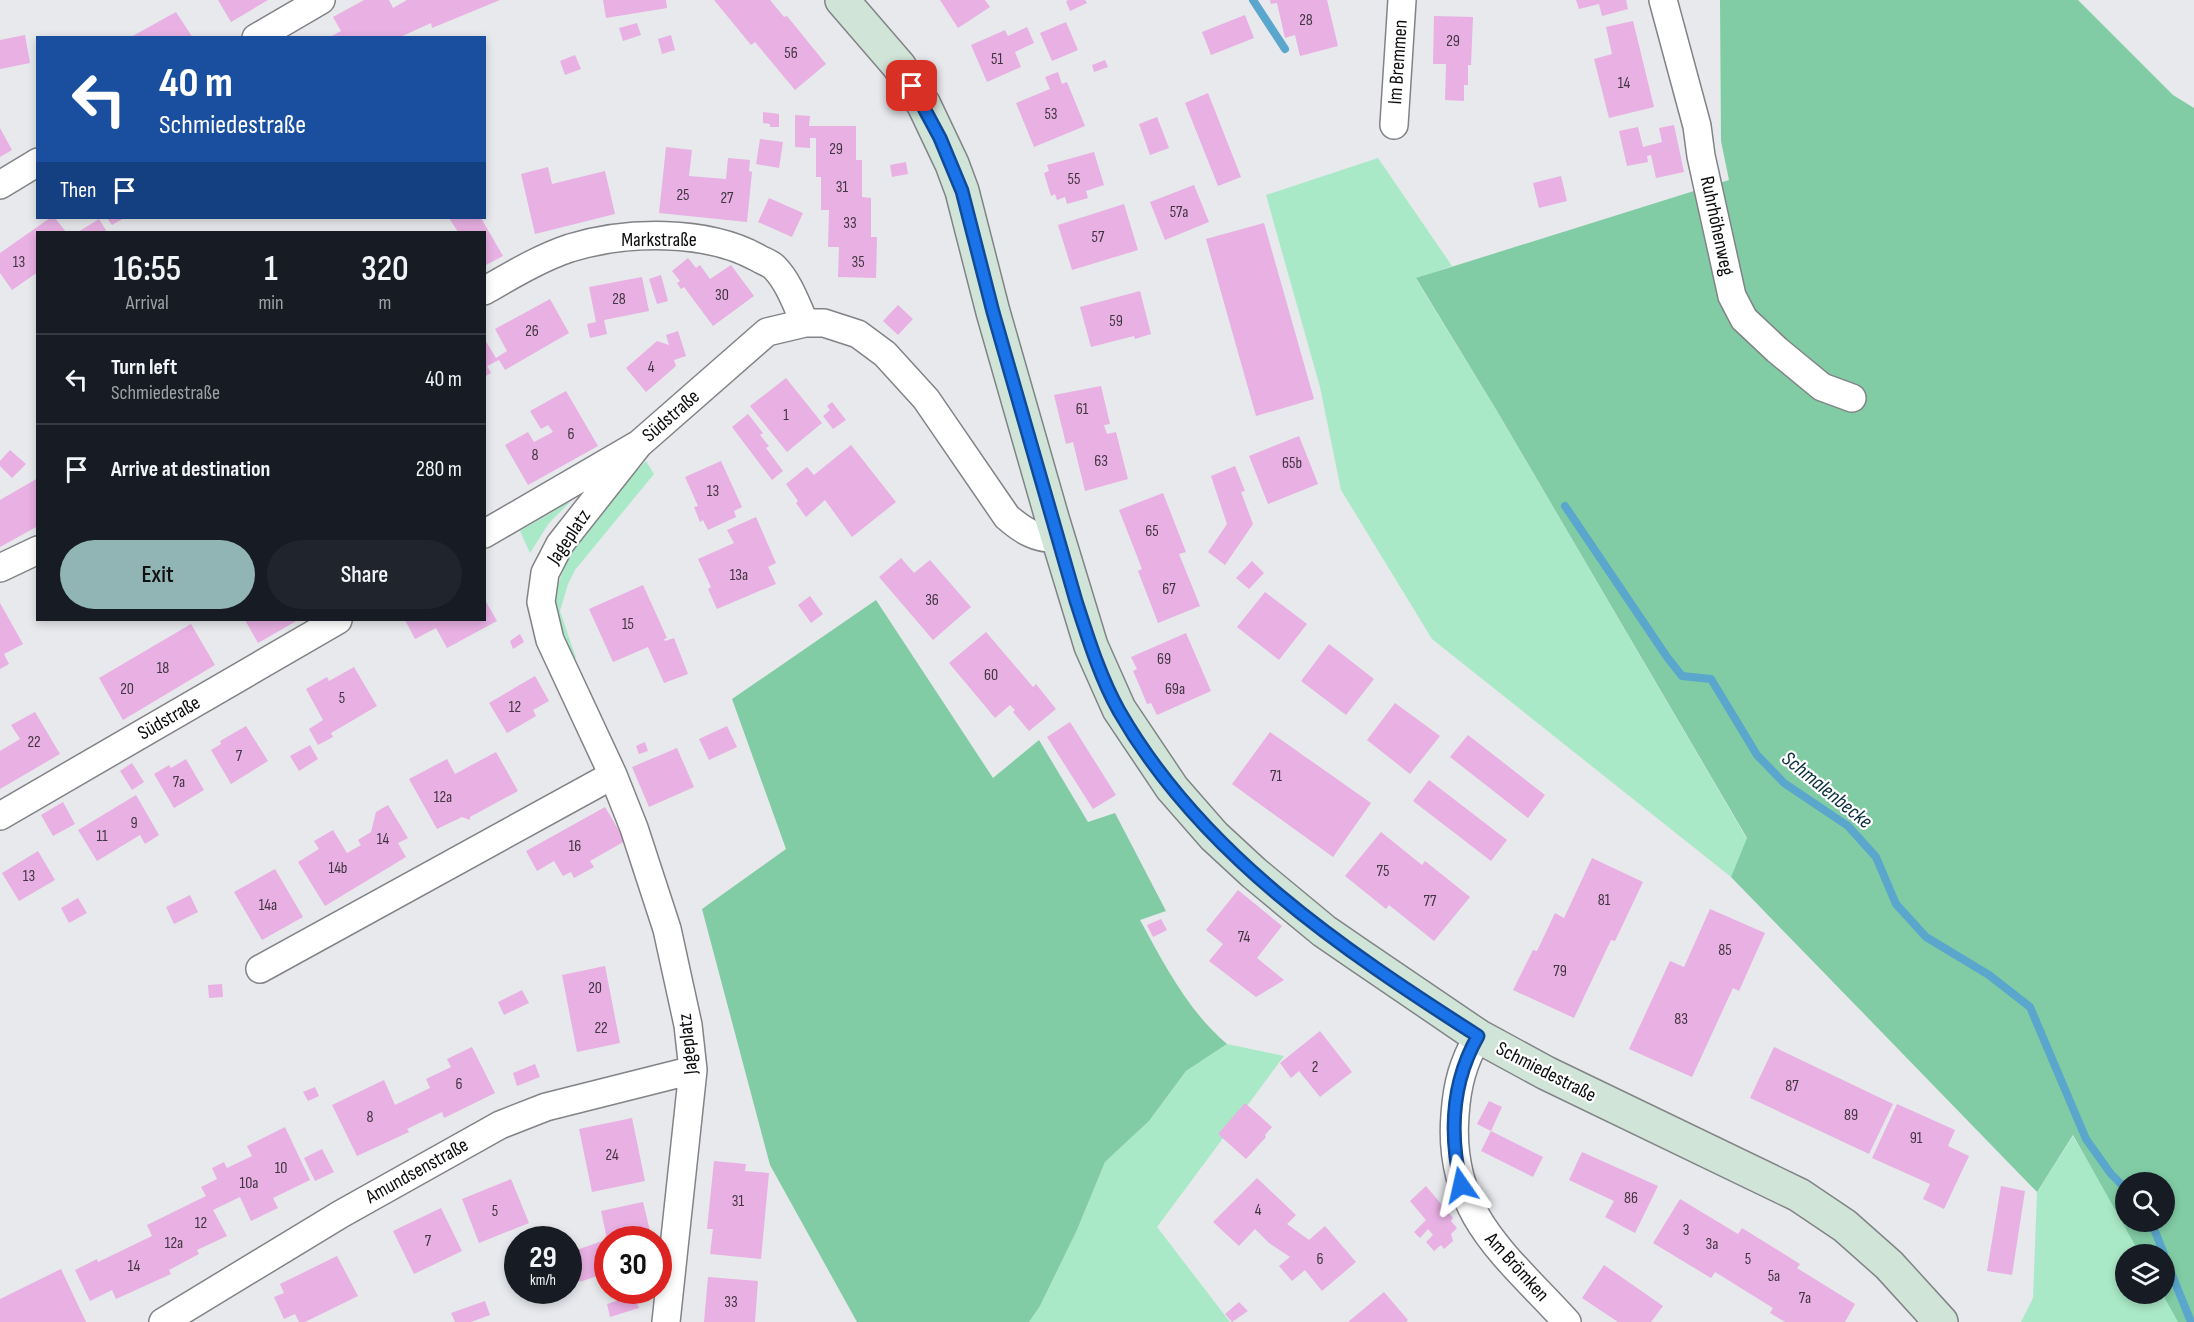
<!DOCTYPE html>
<meta charset="utf-8">
<style>
:root{--surface:#171b24;--page:#20242c;--text:#f1f3f6;--muted:#9ea1a6;--line:#363941;--accent:#91b4b5}
body{margin:0;font-family:"Sofia Sans Condensed",sans-serif;background:var(--page);color:var(--text);height:100vh;display:flex;flex-direction:column;font-size:22px;white-space:nowrap}
*{box-sizing:border-box;margin:0}
p{font-size:20px;color:var(--muted)}
.icon{flex:none;width:33px;height:33px;fill:none;stroke:currentColor;stroke-width:2;stroke-linecap:round;stroke-linejoin:round}
.map{position:relative;flex:1;overflow:hidden}
.panel{position:absolute;left:36px;top:231px;width:450px;height:390px;display:flex;flex-direction:column;background:var(--surface);border-radius:0px;box-shadow:0 3px 9px #0003}
.panel>*{flex:none}
.top-card{position:absolute;left:36px;top:36px;width:450px;height:183px;border-radius:0px;box-shadow:0 3px 9px #0003;background:#1a4fa0;color:#fff;overflow:hidden}
.fabs{position:absolute;left:2115px;top:1172px;display:grid;gap:12px}
.fabs a{display:grid;place-items:center;width:60px;height:60px;border-radius:50%;background:var(--surface);box-shadow:0 3px 9px #0003;font-size:30px}
.speed{position:absolute;left:504px;top:1226px;display:flex;gap:12px;font-size:30px;font-weight:700;text-align:center}
.speed>*{display:grid;place-content:center;width:78px;height:78px;border-radius:50%;background:var(--surface);box-shadow:0 3px 9px #0003;line-height:1}
.speed small{font-size:15px;font-weight:400}
.speed .limit{border:9px solid #d22;background:#fff;color:#111}
.pin{position:absolute;display:grid;place-items:center;width:51px;height:51px;color:#fff;margin:-26px;border-radius:12px;box-shadow:0 3px 9px #0006}
.me{position:absolute;width:66px;margin:-33px;rotate:349deg;stroke-linejoin:round;filter:drop-shadow(0 0 4px #0008)}
.turn{display:flex;align-items:center;gap:21px;height:126px;padding:0 24px;font-size:27px}
.turn .icon{width:78px;height:78px;stroke-width:2.5}
.turn b{display:block;font-size:42px;line-height:51px}
.then{display:flex;align-items:center;height:57px;padding:0 24px;background:#0003;gap:12px;font-size:22px}
.eta{display:flex;justify-content:space-evenly;align-items:center;height:102px;text-align:center}
.eta b{font-size:36px;font-weight:600;line-height:42px}
.button{display:flex;gap:12px;margin-top:auto;padding:12px 24px}
.button a{flex:1;height:69px;border-radius:36px;background:var(--accent);color:#111;font-size:24px;font-weight:600;line-height:69px;text-align:center}
.button a+a{background:var(--page);color:var(--text)}
ul{padding:0;list-style:none}
li{display:flex;align-items:center;gap:18px;height:90px;padding:0 24px;border-top:2px solid var(--line)}
li div{flex:1}
li b{display:block;font-size:22px}
li em{font-style:normal}
.map>svg:first-child{display:block}
.green{fill:#aae9c7}
.forest{fill:#81cca5;fill-rule:evenodd}
.lines{fill:none;stroke-linecap:round;stroke-linejoin:round}
.stream{stroke:#5aa6cc;stroke-width:8}
.building{fill:#e8b0e3}
.minor-casing{stroke:#818386;stroke-width:30}
.secondary-casing{stroke:#818386;stroke-width:36}
.minor{stroke:#fff;stroke-width:27}
.secondary{stroke:#d1e4d8;stroke-width:33}
.route-casing{stroke:#114b97;stroke-width:15}
.route{stroke:#1a73e8;stroke-width:10}
.labels{text-anchor:middle;dominant-baseline:central;stroke-width:4.5;stroke-linejoin:round;paint-order:stroke}
.number-label{font-size:16px;fill:#423542}
.street-label{font-size:20px;fill:#0b0c0d;stroke:#fff}
.water-label{font-size:21px;font-style:italic;fill:#0a2e3e;stroke:#fff}
</style>
<div class="map">
<svg width="2194" height="1322" viewBox="0 0 2194 1322">
<rect width="100%" height="100%" fill="#e7e9ec"/>
<path class="green" d="M1378,158L1452,266L1416,279L1497,411L1747,839L1731,877L1432,639L1341,490L1320,387L1266,195Z
M646,461L654,474L575,570L568,584L560,611L576,658L570,660C564,642 555,626 555,607C554,558 614,494 646,461Z
M572,500L549,523L530,553L520,531Z
M1227,1044L1284,1056L1157,1227L1230,1322H1029L1040,1306L1077,1230L1105,1162L1149,1121L1186,1071Z
M2073,1136L2105,1191L2145,1254H2126V1293H2164L2189,1322H2021L2033,1298L2037,1192Z"/>
<path class="forest" d="M1720,0H2078L2173,95L2194,108V1322H2178L2162,1293H2164V1254H2140L2073,1135L2037,1192L1731,877L1747,838L1497,411L1416,278L1729,180L1721,141ZM2126,1182H2164V1221H2126Z
M876,600L993,778L1039,740L1088,822L1115,813L1166,911L1140,920C1164,964 1188,1011 1227,1044L1186,1071L1149,1121L1105,1162L1077,1230L1040,1306L1029,1322H857L770,1165L702,909L786,849L732,699Z"/>
<g class="lines">
<path class="stream" d="M1253,0L1285,49
M1565,506L1667,657L1682,676L1711,679L1757,755L1784,783L1848,826L1876,857L1896,904L1926,937L1989,975L2030,1007L2086,1139L2111,1174L2126,1189
M2151,1221L2164,1254
M2164,1255L2191,1322"/>
</g>
<path class="building" d="M218,0H268L231,22Z
M364,0H389L393,8L407,0H500L432,28L431,23L398,38H328L341,31L333,17Z
M603,0H666L667,8L606,18Z
M714,0H770L784,17L787,16L826,64L795,90L755,42L751,45Z
M940,0H985L990,7L958,28Z
M1069,0H1085L1087,3L1070,11L1066,1Z
M1270,0H1327L1338,46L1300,56L1295,35L1285,38L1277,3L1271,4Z
M1576,0H1626L1628,9L1602,16L1599,4L1579,9Z
M176,12L193,38H129Z
M1245,15L1254,38L1211,55L1202,32Z
M1434,16L1473,17L1471,65H1468V85H1464V101L1445,100L1446,64H1433Z
M1633,21L1654,107L1609,118L1594,59L1612,54L1606,27Z
M1066,22L1078,50L1052,61L1040,33Z
M637,23L641,35L623,41L619,28Z
M1027,27L1034,43L1015,52L1021,67L987,82L971,45L1005,30L1008,36Z
M25,35L30,63L0,69V40Z
M671,35L675,50L662,54L658,39Z
M575,55L581,69L565,75L560,61Z
M1105,60L1108,67L1094,72L1092,65Z
M1058,72L1062,84L1067,82L1085,126L1034,147L1016,103L1050,89L1045,77Z
M1208,93L1241,177L1218,186L1185,103Z
M763,112L779,114V127H770V124L763,123Z
M795,115L810,116L809,126H856V160H862V197L871,198V237H877L876,278L838,277L839,247H828L829,210H821V177H816V138H810V148L795,147Z
M1157,117L1169,148L1150,155L1139,124Z
M1674,125L1684,172L1656,178L1651,155L1647,156L1648,162L1627,166L1619,131L1638,127L1643,147L1662,142L1659,128Z
M0,128L12,150L0,157Z
M760,139L783,142L779,168L756,164Z
M666,147L692,150L689,176L726,179L728,158L750,160L749,171L752,172L747,222L659,213Z
M1094,152L1104,185L1086,191L1088,198L1067,204L1065,197L1057,200L1055,194L1051,196L1044,173L1049,171L1047,165Z
M906,162L908,174L892,177L890,165Z
M548,167L552,184L605,171L615,214L535,234L521,174Z
M1561,176L1567,201L1539,208L1533,183Z
M1194,185L1209,222L1165,240L1150,202Z
M769,198L803,213L792,237L758,222Z
M1124,204L1138,250L1072,270L1058,225Z
M50,218H55L66,232H38V272L12,290L0,273V253Z
M107,218H124L112,225Z
M449,218H481L503,256L484,266V232H458Z
M99,219L107,232H78Z
M1264,223L1314,399L1256,416L1206,239Z
M688,258L696,268L700,265L710,279L731,265L754,296L713,326L684,287L681,289L677,283L680,281L672,271Z
M661,275L668,301L657,304L649,279Z
M642,277L649,311L604,320L607,334L590,338L587,324L596,322L589,287Z
M1140,291L1151,334L1135,339L1134,336L1091,347L1080,307Z
M550,299L569,333L505,370L499,360L487,366L491,373L484,377V338L496,358L507,351L495,329Z
M898,305L913,319L898,335L883,321Z
M678,331L686,356L674,360L676,366L646,392L626,368L657,341L669,345L666,335Z
M786,378L822,423L787,452L750,406Z
M1101,386L1110,424L1104,425L1107,434L1116,432L1128,479L1085,491L1073,442L1066,444L1054,395Z
M566,391L598,446L528,485L505,445L528,432L534,442L553,432L548,425L541,429L530,411Z
M832,402L846,420L833,429L823,416L830,410L827,406Z
M748,414L763,433L760,435L769,446L766,448L783,471L772,480L732,427Z
M1299,436L1318,484L1268,504L1249,456Z
M851,445L896,502L852,537L825,500L806,517L796,503L798,501L786,484L807,467L814,475Z
M10,450L26,464L12,478L0,466V461Z
M721,461L742,507L734,511L736,517L708,530L703,520L700,522L694,507L698,506L685,477Z
M1235,466L1245,491L1241,492L1253,524L1225,565L1208,552L1227,524L1211,476Z
M38,478V526L0,547V500Z
M1163,493L1186,552L1179,554L1200,606L1158,623L1138,571L1142,569L1119,510Z
M756,517L776,563L768,567L776,584L717,609L708,589L711,587L698,559L734,543L727,530Z
M901,558L914,573L930,560L971,607L933,640L879,577Z
M1252,561L1264,573L1249,589L1236,578Z
M643,585L667,638L664,639L665,641L674,638L688,674L664,683L648,647L613,662L589,609Z
M1265,592L1307,624L1279,660L1237,627Z
M810,596L823,614L811,623L798,605Z
M484,598L497,621L447,648L436,628L415,639L405,620H484Z
M0,603L23,644L4,654L9,664L0,669Z
M245,620H298L258,643Z
M191,624L215,665L123,720L99,678Z
M986,632L1033,687L1036,684L1056,709L1029,731L1013,712L1015,710L1010,705L995,718L949,663Z
M1186,633L1211,691L1157,715L1151,703L1147,704L1140,687L1133,671L1137,669L1131,657Z
M520,634L524,642L513,649L510,641Z
M1329,644L1374,679L1346,715L1301,681Z
M354,667L377,706L331,733L333,737L318,745L309,729L323,720L306,689L327,677L329,681Z
M535,676L549,701L533,710L536,716L507,733L489,703Z
M1395,703L1440,736L1410,774L1367,740Z
M35,712L60,754L0,789V751L20,739L11,725Z
M1070,722L1116,795L1093,809L1047,737Z
M246,726L268,761L231,784L211,750L221,744L220,741Z
M727,726L737,747L709,760L699,739Z
M1270,732L1371,803L1333,857L1232,784Z
M1468,735L1545,795L1528,818L1450,757Z
M645,742L648,751L639,754L636,746Z
M310,745L318,759L299,771L290,756Z
M677,748L694,787L649,807L632,767Z
M496,752L518,791L470,817V820L462,817L437,829L409,779L447,759L455,774Z
M186,759L204,790L174,808L154,774L169,765L171,768Z
M132,763L144,782L132,790L120,771Z
M1429,780L1507,840L1491,861L1413,801Z
M136,795L159,835L145,844L140,835L97,861L78,830Z
M63,802L75,824L53,836L41,815Z
M388,805L408,838L398,843L406,857L325,906L298,862L319,849L314,841L333,830L347,853L361,845L358,840L371,832L376,812Z
M605,807L625,841L590,861L594,867L574,878L571,872L563,876L554,861L537,871L526,851Z
M1381,832L1422,865L1425,861L1470,897L1434,941L1389,905L1386,909L1345,876Z
M38,851L55,880L19,901L2,873Z
M1592,858L1643,882L1615,941L1611,940L1574,1018L1513,990L1533,950L1537,951L1555,913L1564,918Z
M275,869L303,917L262,940L234,892Z
M1238,890L1282,926L1257,958L1284,980L1256,997L1209,961L1223,944L1206,930Z
M190,895L198,912L174,924L166,907Z
M78,898L87,913L69,923L61,908Z
M1710,909L1765,933L1739,991L1733,988L1692,1077L1629,1049L1670,961L1684,967Z
M1161,919L1167,930L1153,937L1147,925Z
M605,966L620,1043L577,1052L562,975Z
M222,984L223,997L209,998L208,985Z
M522,990L529,1003L504,1015L498,1002Z
M1320,1031L1352,1072L1320,1097L1299,1071L1291,1078L1280,1063Z
M472,1047L495,1093L444,1118L442,1112L407,1129L409,1132L357,1156L332,1105L384,1080L395,1105L430,1088L426,1079L451,1067L447,1059Z
M1774,1047L1893,1104L1869,1154L1750,1098Z
M535,1064L540,1077L517,1086L513,1073Z
M315,1087L319,1096L308,1101L303,1092Z
M1489,1101L1502,1107L1491,1131L1477,1124Z
M1245,1103L1272,1127L1265,1135L1266,1137L1246,1159L1218,1134Z
M1897,1104L1955,1130L1948,1146L1969,1156L1944,1209L1923,1199L1930,1184L1872,1158Z
M632,1118L645,1181L592,1192L579,1129Z
M285,1127L310,1180L273,1198L278,1208L251,1221L240,1197L213,1210L227,1236L197,1250L199,1254L169,1270L171,1274L116,1299L112,1290L90,1301L75,1270L97,1259L98,1262L152,1236L147,1225L206,1196L201,1187L217,1179L212,1168L224,1162L227,1168L252,1156L247,1146Z
M1491,1131L1543,1157L1533,1177L1481,1151Z
M322,1149L334,1172L315,1181L304,1158Z
M1582,1152L1658,1186L1635,1233L1605,1217L1614,1201L1569,1180Z
M714,1161L746,1164L745,1171L769,1173L761,1259L710,1254L713,1229H707Z
M1257,1178L1296,1215L1287,1224L1309,1240L1325,1226L1356,1262L1322,1291L1305,1270L1292,1281L1279,1266L1290,1257L1269,1243L1255,1229L1239,1246L1213,1222Z
M511,1179L529,1223L479,1243L462,1199Z
M1426,1186L1453,1218L1451,1221L1457,1228L1451,1234L1453,1241L1444,1249L1441,1245L1434,1251L1426,1242L1433,1235L1428,1229L1420,1238L1414,1232L1426,1220L1410,1201Z
M2001,1186L2025,1191L2012,1275L1987,1271Z
M1680,1199L1738,1234L1742,1228L1800,1264L1797,1268L1855,1304L1845,1322H1785L1770,1313L1773,1308L1715,1272L1711,1278L1653,1243Z
M643,1202L652,1239H607L601,1211Z
M441,1208L462,1251L414,1274L393,1231Z
M608,1239V1272L580,1282L578,1275L568,1277V1253Z
M337,1256L358,1296L305,1322H299L295,1314L284,1319L274,1297L284,1293L280,1284Z
M1604,1265L1663,1306L1651,1322H1618L1582,1298Z
M61,1269L86,1322H0V1299Z
M708,1277L758,1281L755,1322H704Z
M1384,1292L1408,1320L1406,1322H1348Z
M634,1295L639,1308L610,1317L607,1304Z
M485,1301L490,1315L471,1322H455L451,1313Z
M1239,1302L1248,1311L1232,1322L1225,1314Z"/>
<g class="lines">
<g class="minor-casing">
<path id="minor" d="M1663,0L1697,126L1701,156L1732,296L1744,319L1777,350L1822,387L1852,398
M256,38L321,0
M1394,125L1402,0
M0,185L38,162
M484,291C512,275 540,258 570,248C626,231 706,229 758,258C763,261 770,263 774,267C789,282 796,304 805,323
M639,444L560,544L545,573L541,602L550,640L613,775L634,828L667,929L688,1025L693,1070L666,1322
M484,534L639,444L767,332L805,323H824L858,334L885,354L926,399L1007,517C1022,530 1037,540 1058,538
M0,568L38,550
M0,816L338,620
M260,969L613,775
M1478,1036C1463,1063 1457,1084 1455,1115C1447,1214 1507,1256 1567,1322
M163,1322L341,1214L500,1125L546,1107L693,1070"/>
</g>
<g class="secondary-casing">
<path id="secondary" d="M842,0L899,66L924,105L952,164L962,191L993,312L1052,518L1091,646L1119,709L1172,788L1214,836L1254,873L1324,931L1356,953L1478,1036L1546,1073L1799,1195L1845,1226L1889,1265L1941,1322"/>
</g>
<use href="#minor" class="minor"/>
<use href="#secondary" class="secondary"/>
</g>
<g class="lines">
<g class="route-casing">
<path id="route" d="M912,86L940,138L962,191L993,312L1076,601C1088,638 1100,677 1119,711C1201,854 1342,949 1478,1036C1451,1083 1449,1133 1461,1185"/>
</g>
<use href="#route" class="route"/>
</g>
<g class="labels">
<g class="number-label">
<text x="1306" y="20">28</text>
<text x="1453" y="41">29</text>
<text x="791" y="53">56</text>
<text x="997" y="59">51</text>
<text x="1624" y="83">14</text>
<text x="1051" y="114">53</text>
<text x="836" y="149">29</text>
<text x="1074" y="179">55</text>
<text x="842" y="187">31</text>
<text x="683" y="195">25</text>
<text x="727" y="198">27</text>
<text x="1179" y="212">57a</text>
<text x="850" y="223">33</text>
<text x="1098" y="237">57</text>
<text x="19" y="262">13</text>
<text x="858" y="262">35</text>
<text x="722" y="295">30</text>
<text x="619" y="299">28</text>
<text x="1116" y="321">59</text>
<text x="532" y="331">26</text>
<text x="651" y="367">4</text>
<text x="1082" y="409">61</text>
<text x="786" y="415">1</text>
<text x="571" y="434">6</text>
<text x="535" y="455">8</text>
<text x="1101" y="461">63</text>
<text x="1292" y="463">65b</text>
<text x="713" y="491">13</text>
<text x="1152" y="531">65</text>
<text x="739" y="575">13a</text>
<text x="1169" y="589">67</text>
<text x="932" y="600">36</text>
<text x="628" y="624">15</text>
<text x="1164" y="659">69</text>
<text x="163" y="668">18</text>
<text x="991" y="675">60</text>
<text x="127" y="689">20</text>
<text x="1175" y="689">69a</text>
<text x="342" y="698">5</text>
<text x="515" y="707">12</text>
<text x="34" y="742">22</text>
<text x="239" y="756">7</text>
<text x="1276" y="776">71</text>
<text x="179" y="782">7a</text>
<text x="443" y="797">12a</text>
<text x="134" y="823">9</text>
<text x="102" y="836">11</text>
<text x="383" y="839">14</text>
<text x="575" y="846">16</text>
<text x="338" y="868">14b</text>
<text x="1383" y="871">75</text>
<text x="29" y="876">13</text>
<text x="1604" y="900">81</text>
<text x="1430" y="901">77</text>
<text x="268" y="905">14a</text>
<text x="1244" y="937">74</text>
<text x="1725" y="950">85</text>
<text x="1560" y="971">79</text>
<text x="595" y="988">20</text>
<text x="1681" y="1019">83</text>
<text x="601" y="1028">22</text>
<text x="1315" y="1067">2</text>
<text x="459" y="1084">6</text>
<text x="1792" y="1086">87</text>
<text x="1851" y="1115">89</text>
<text x="370" y="1117">8</text>
<text x="1916" y="1138">91</text>
<text x="612" y="1155">24</text>
<text x="281" y="1168">10</text>
<text x="249" y="1183">10a</text>
<text x="1631" y="1198">86</text>
<text x="738" y="1201">31</text>
<text x="1258" y="1210">4</text>
<text x="495" y="1211">5</text>
<text x="201" y="1223">12</text>
<text x="1686" y="1230">3</text>
<text x="428" y="1241">7</text>
<text x="174" y="1243">12a</text>
<text x="1712" y="1244">3a</text>
<text x="1320" y="1259">6</text>
<text x="1748" y="1259">5</text>
<text x="134" y="1266">14</text>
<text x="1774" y="1276">5a</text>
<text x="1805" y="1298">7a</text>
<text x="731" y="1302">33</text>
</g>
<g class="street-label">
<text transform="translate(1398 62) rotate(-86)">Im Bremmen</text>
<text transform="translate(1717 226) rotate(78)">Ruhrhöhenweg</text>
<text x="659" y="240">Markstraße</text>
<text transform="translate(671 416) rotate(-41)">Südstraße</text>
<text transform="translate(569 537) rotate(-56)">Jageplatz</text>
<text transform="translate(169 718) rotate(-30)">Südstraße</text>
<text transform="translate(688 1044) rotate(-96)">Jageplatz</text>
<text transform="translate(1546 1072) rotate(27)">Schmiedestraße</text>
<text transform="translate(417 1171) rotate(-29)">Amundsenstraße</text>
<text transform="translate(1517 1267) rotate(48)">Am Brömken</text>
</g>
<g class="water-label">
<text transform="translate(1827 790) rotate(39)">Schmalenbecke</text>
</g>
</g>
</svg>
<div class="fabs">
<a><svg class="icon" aria-label="search" viewBox="0 0 24 24"><circle cx="10" cy="10" r="6"/><path d="M15 15l6 6"/></svg></a>
<a><svg class="icon" aria-label="layers" viewBox="0 0 24 24"><path d="M12 4l9 5-9 5-9-5zM3 14l9 5 9-5"/></svg></a>
</div>
<div class="speed"><div>29<small>km/h</small></div><div class="limit">30</div></div>
<div class="pin" style="left:912px;top:86px;background:#d93025"><svg class="icon" aria-label="arrive" viewBox="0 0 24 24"><path d="M6 21V4h12l-3 4 3 4H6"/></svg></div>
<svg class="me" style="left:1461px;top:1185px" viewBox="-20 -20 40 40"><path d="M0-17L14 15 0 8-14 15z" fill="#1a73e8" stroke="#fff" stroke-width="4"/></svg>
<div class="top-card">
<div class="turn"><svg class="icon" aria-label="left" viewBox="0 0 24 24"><path d="M17 20v-9H6M10 6l-5 5 5 5"/></svg><div><b>40 m</b>Schmiedestraße</div></div>
<div class="then">Then<svg class="icon" aria-label="arrive" viewBox="0 0 24 24"><path d="M6 21V4h12l-3 4 3 4H6"/></svg></div>
</div>
<section class="panel">
<div class="eta">
<div><b>16:55</b><p>Arrival</p></div>
<div><b>1</b><p>min</p></div>
<div><b>320</b><p>m</p></div>
</div>
<ul>
<li><svg class="icon" aria-label="left" viewBox="0 0 24 24"><path d="M17 20v-9H6M10 6l-5 5 5 5"/></svg><div><b>Turn left</b><p>Schmiedestraße</p></div><em>40 m</em></li>
<li><svg class="icon" aria-label="arrive" viewBox="0 0 24 24"><path d="M6 21V4h12l-3 4 3 4H6"/></svg><div><b>Arrive at destination</b></div><em>280 m</em></li>
</ul>
<div class="button"><a>Exit</a><a>Share</a></div>
</section>
</div>
